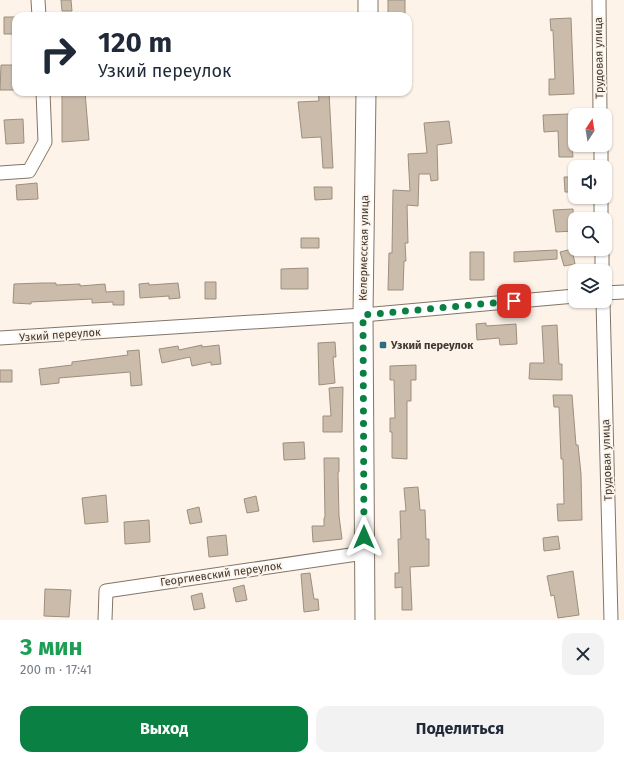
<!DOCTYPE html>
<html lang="ru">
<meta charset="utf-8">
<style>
:root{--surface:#fff;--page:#f2f2f3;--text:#1f2937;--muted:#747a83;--accent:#0b8043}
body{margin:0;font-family:"Fira Sans",sans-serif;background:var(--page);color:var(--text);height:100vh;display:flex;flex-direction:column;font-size:15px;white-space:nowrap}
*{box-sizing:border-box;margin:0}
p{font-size:13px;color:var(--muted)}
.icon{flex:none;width:22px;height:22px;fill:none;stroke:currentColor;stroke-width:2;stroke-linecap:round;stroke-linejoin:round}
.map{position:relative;height:620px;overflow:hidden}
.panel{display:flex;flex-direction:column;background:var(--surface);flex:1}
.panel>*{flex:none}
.hud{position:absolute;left:12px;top:12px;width:400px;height:84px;border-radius:12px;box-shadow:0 1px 3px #0004;background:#fff;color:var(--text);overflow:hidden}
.needle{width:26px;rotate:12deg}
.controls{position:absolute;left:568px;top:108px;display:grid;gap:8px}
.controls a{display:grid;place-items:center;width:44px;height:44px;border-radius:8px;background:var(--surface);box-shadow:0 1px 3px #0004;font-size:20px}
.pin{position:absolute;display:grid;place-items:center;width:34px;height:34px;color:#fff;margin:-17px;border-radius:8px;box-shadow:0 2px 6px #0006}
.me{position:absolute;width:44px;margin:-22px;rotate:0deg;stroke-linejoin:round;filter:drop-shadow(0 0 3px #0008)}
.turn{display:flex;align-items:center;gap:14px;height:84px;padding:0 20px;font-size:18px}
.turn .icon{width:52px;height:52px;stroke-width:2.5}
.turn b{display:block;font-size:28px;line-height:34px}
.round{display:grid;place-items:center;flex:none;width:42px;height:42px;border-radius:12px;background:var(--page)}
.head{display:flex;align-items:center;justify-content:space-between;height:68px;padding:0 20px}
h1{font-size:24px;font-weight:700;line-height:30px;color:#1e9e55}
.action{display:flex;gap:8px;margin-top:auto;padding:8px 20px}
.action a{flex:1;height:46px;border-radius:12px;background:var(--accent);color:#fff;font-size:16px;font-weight:700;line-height:46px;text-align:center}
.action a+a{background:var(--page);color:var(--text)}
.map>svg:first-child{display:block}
.building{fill:#cabbaa;stroke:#9d8f7e}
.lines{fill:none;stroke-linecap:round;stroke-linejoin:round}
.street-casing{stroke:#837565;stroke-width:15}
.secondary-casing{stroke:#837565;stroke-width:21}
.street{stroke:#fff;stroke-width:13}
.secondary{stroke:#fff;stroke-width:19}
.route{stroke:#0b8043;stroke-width:7;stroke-dasharray:0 12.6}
.poi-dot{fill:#2c6d80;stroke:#fdf3e9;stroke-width:1.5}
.labels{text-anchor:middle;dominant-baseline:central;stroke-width:3.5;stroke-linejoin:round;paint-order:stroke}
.street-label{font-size:11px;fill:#3e3831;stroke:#fdf3e9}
.poi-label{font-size:11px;font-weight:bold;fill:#3e3831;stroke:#fdf3e9;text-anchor:start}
</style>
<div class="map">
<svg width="624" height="620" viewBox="0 0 624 620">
<rect width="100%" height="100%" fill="#fdf3e9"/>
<path class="building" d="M61,0H71L72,11H62Z
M388,0H405V15L388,14Z
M4,17H16V34H4Z
M571,18L574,94L549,95V79H555L553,30L551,31L550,19Z
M1,65H16V90H0Z
M62,92H85L89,140L62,142Z
M318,92H329L333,168H323L321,137L302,138L298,102L319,101Z
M569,114L573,157H559L558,131L544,132L543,115Z
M23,119L24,143L6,144L4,120Z
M449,121L452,143L437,145L438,180L431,181L430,174H419L418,206L407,205L408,243H405L406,261H404L403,290H388L389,253H392L393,190L410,191L408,154L427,153L424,123Z
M564,177H575V192H565Z
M37,183L38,199L17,200L16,185Z
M314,187H332V199L315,200Z
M573,209L574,231L556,232L553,210Z
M301,238H319V248H301Z
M572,249L575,264L564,266L560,252Z
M557,250V259L514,262V252Z
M470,252H484V280H470Z
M308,268V289H281V269Z
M205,282H216V299H205Z
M42,283H56V285L80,284V286L105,284L106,292L124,291V305H113V302L92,303V299L31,302V304L13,303L14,284Z
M149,283V285L178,283L180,298L169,299V296L140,298L139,284Z
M486,323V326L516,324L517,344L500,345L499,338L477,340L476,324Z
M557,325L559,364H562V380L529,379L530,363H544L542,326Z
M335,342L336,357H333L335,383L319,385L318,343Z
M202,345V347L219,345L221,364L211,365V362L192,366L190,357L162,363L159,349L178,346L179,350Z
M139,350L142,385L131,386L130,372L59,378V383L41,385L39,369L72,365V362L128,355L127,351Z
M416,365V380H411V401H407V459L392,458V432H390V418H395L394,380H390V366Z
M0,370H12V382H0Z
M343,387L342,432H323V416H331L329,388Z
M553,395H572L576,445H578L581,474L582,520L558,521L557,504H564L563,459H561L559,407H554Z
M304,442L305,459L284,460L283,443Z
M324,458H339V472H338L339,516L342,539L313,542L312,526H324V518L325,517Z
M418,487L420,510H425L426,539H429V566L410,567L412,610H402V587L395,588V573H399L398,539H401L400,511H406L404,488Z
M106,495L108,522L85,524L82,498Z
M256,496L259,511L247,513L244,499Z
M199,507L202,522L190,524L187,510Z
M149,520L150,542L125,544L124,522Z
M226,535L228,555L209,557L207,537Z
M558,536L560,549L544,551L543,538Z
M573,571L579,615L558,618L554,595L551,596L547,576Z
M310,573L314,599H318L319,610L304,612L301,574Z
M244,585L247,600L236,602L233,588Z
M45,589L71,590L69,617L44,616Z
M202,593L205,608L194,610L191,596Z"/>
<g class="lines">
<g class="street-casing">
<path id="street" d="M38,0L39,16
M599,0L600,115
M601,145V167
M0,173L29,171L45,142L43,92
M601,197V219
M602,249V271
M605,293L624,292
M603,301L611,620
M0,338L363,315L575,296
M105,620L106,591L364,553"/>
</g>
<g class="secondary-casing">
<path id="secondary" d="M368,16V0
M365,620L363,315L366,92"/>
</g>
<use href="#street" class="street"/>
<use href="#secondary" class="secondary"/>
</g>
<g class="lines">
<path class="route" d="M364,537L363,315L514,301"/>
</g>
<rect class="poi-dot" x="379" y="341" width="8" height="8" rx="2"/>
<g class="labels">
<g class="street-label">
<text transform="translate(599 58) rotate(-91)">Трудовая улица</text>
<text transform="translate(364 248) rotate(-89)">Келермесская улица</text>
<text transform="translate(60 335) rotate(-4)">Узкий переулок</text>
<text transform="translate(607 460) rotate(-92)">Трудовая улица</text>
<text transform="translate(221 574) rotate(-8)">Георгиевский переулок</text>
</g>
<g class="poi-label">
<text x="391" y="345">Узкий переулок</text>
</g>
</g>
</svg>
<div class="controls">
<a><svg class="needle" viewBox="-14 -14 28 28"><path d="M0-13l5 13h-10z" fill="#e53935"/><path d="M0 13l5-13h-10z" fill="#747a83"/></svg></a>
<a><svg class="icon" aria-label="sound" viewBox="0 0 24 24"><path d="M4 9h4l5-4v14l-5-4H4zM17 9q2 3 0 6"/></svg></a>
<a><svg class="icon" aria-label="search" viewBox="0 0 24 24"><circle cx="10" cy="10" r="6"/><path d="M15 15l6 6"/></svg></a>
<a><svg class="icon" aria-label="layers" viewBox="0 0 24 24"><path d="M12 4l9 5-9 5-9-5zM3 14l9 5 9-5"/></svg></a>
</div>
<div class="pin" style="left:514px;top:301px;background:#d93025"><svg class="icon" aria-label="arrive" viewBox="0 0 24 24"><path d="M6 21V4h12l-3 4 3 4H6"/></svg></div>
<svg class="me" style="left:364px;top:537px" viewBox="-20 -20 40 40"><path d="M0-17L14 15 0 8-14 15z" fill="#0b8043" stroke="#fff" stroke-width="4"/></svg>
<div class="hud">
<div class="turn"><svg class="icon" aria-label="right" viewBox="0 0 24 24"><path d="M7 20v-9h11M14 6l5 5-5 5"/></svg><div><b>120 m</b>Узкий переулок</div></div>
</div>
</div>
<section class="panel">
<div class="head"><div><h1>3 мин</h1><p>200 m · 17:41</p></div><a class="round"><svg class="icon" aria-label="close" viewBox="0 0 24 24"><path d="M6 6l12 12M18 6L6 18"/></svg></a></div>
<div class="action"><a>Выход</a><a>Поделиться</a></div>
</section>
